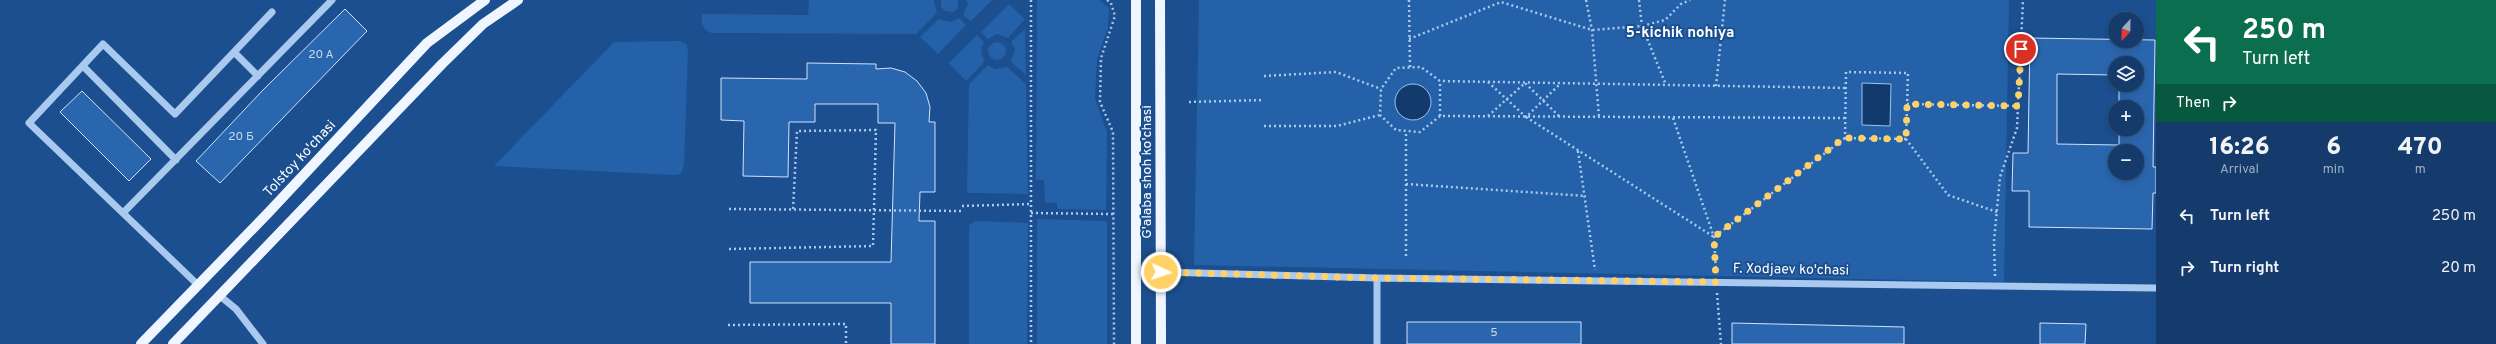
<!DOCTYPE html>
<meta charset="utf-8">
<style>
:root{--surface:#143b6b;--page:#1d4271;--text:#f1f3f6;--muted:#9dadc1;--line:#33557e}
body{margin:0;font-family:Overpass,sans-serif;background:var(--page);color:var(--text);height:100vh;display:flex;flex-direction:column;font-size:15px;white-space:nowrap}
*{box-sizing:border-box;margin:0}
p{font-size:13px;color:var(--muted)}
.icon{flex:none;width:22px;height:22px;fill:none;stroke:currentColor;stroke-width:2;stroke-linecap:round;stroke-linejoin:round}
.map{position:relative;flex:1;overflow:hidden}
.details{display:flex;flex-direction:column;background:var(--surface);width:340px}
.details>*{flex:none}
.hud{background:#0b6e4f;color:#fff;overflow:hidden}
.needle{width:26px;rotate:202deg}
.controls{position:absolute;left:2108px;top:12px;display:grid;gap:8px}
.controls a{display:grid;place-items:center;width:36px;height:36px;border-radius:50%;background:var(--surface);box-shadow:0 2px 6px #0003,0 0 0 1px var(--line);font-size:20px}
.pin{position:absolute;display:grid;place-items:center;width:34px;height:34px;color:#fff;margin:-17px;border:2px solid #fff;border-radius:50%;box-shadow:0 1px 4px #0007}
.me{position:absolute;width:44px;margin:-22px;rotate:93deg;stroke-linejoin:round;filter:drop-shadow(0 0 3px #0008)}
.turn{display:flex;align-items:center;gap:14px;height:84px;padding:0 20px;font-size:18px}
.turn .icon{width:52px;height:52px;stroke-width:2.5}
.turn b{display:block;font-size:28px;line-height:34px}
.then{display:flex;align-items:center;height:38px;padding:0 20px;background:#0003;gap:8px;font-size:15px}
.eta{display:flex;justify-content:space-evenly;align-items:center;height:68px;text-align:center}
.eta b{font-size:24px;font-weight:800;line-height:28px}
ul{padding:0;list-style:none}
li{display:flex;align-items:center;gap:12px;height:52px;padding:0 20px}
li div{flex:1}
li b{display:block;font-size:15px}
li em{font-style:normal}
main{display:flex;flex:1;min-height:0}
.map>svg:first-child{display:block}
.green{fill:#2461a8}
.water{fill:#123a6d;stroke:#9cc4f0}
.building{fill:#2a66ad;stroke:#cfe3fa;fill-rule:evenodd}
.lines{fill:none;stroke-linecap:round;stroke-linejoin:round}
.path{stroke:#a9c9ee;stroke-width:2.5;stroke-dasharray:2 3;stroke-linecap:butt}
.minor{stroke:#a9c9ee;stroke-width:7}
.major{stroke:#f0f6ff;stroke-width:10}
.route{stroke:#ffd166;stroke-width:7;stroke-dasharray:0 12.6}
.labels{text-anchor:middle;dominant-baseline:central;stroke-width:4;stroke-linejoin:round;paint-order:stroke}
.number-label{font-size:12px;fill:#cad9ea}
.street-label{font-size:14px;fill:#fff;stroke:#1b4f8f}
.neighbourhood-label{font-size:15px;font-weight:bold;fill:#fff;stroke:#1b4f8f}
</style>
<main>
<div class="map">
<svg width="2156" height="344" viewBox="0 0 2156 344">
<rect width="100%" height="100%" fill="#1b4f8f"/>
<path class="green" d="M809,0H934L937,13L916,34L711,33C702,28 701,24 702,14L808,15Z
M941,0H958V8L954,12L945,11L941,7Z
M967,0H992L971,21L963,15L968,4Z
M1037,0H1099L1109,8L1108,28L1097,59L1095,99L1107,132L1106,210L1057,209V203L1045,202L1044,180H1036Z
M1199,0H2009L2004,282L1194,265Z
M1009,4L1025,19L1008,38L997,34L988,39L981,32Z
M959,18L966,25L938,54L920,37L939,19L950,22Z
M1025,29L1026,75L1011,62L1015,49L1011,42Z
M977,35L984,42L981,51L984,62L966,81L949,63Z
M680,41L686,44L688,51L684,165L681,174L673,175L494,166L614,42Z
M988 51a9 9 0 1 1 18 0a9 9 0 1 1-18 0Z
M988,65L995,69L1007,67L1026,84L1028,194L967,193L969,84Z
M1037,219L1107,221V344H1037Z
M976,221L1028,223L1027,344H969V225Z"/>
<path class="water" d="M1862,83L1891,84L1890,126L1862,125Z
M1395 102a18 18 0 1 1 36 0a18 18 0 1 1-36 0Z"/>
<path class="building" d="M345,9L367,31L220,183L196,161L263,90Z
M2030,38L2155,40L2153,167H2156V193H2153L2152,229L2029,227V191H2012L2013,153H2028ZM2115,63H2137V85H2119V107H2137V129H2119V145L2057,144V74L2115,75ZM2115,151H2137V173H2115Z
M807,63L876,64V69L891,68L905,72L917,81L926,93L930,107L929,122H935V192H920L919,221H935V344H891V303H750V262H891L895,123H878V104H815V122H789L788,177L743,176L744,121L721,120V78L807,79Z
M82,91L151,159L129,181L60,112Z
M1407,322H1581V344H1407Z
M1732,323L1904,327V344H1732Z
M2040,323L2086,324L2085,344H2040Z"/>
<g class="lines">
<path class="path" d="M1031,0V344
M1107,0L1111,3L1115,16L1101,58L1100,102L1113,132L1114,344
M1409,0L1410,68
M1586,0L1592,30L1599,117
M1639,0L1642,26L1666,85
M1409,39L1501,2L1592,30L1642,26L1665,20L1681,4L1690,0
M1264,76L1336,72L1381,89
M1488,82L1526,117L1560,84
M1716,86L1725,0
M1189,102L1264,100
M1907,104L2018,106
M1440,116V81
M1488,116L1525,83L1560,117
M1526,117L1714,237L1845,138
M1673,118L1714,237L1716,272
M1845,118L1440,116L1420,132L1396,130L1380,115L1381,89L1396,68L1421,67L1440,81L1846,88
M1264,126H1337L1380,115
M1906,139L1845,138L1846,72L1908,73L1906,139L1948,195L1997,212
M1578,151L1595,270
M1406,184L1586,196
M962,206L1031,204
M729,209L962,211
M1031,213L1113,214
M729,249L873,246L876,130L797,131L793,210
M1406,256V131
M1995,276L1994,241L2000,177L2017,128L2023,0
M1717,293L1721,344
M728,325L846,324V344"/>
<path class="minor" d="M234,52L258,76
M83,66L176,160
M123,213L332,0
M1161,272L1377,278L2156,288
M198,285L29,123L103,44L175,114L272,12
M220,296L236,309L263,344
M1377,344V278"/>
<path class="major" d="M1160,0L1161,344
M141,344L269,212L427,43L485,0
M173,344L442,64L483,24L518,0
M1136,344V0"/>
</g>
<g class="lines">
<path class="route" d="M1161,272L1377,278L1716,282L1714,237L1844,138L1906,139L1907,104L2018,106L2021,49"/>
</g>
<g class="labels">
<g class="number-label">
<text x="321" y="55">20 А</text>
<text x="241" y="137">20 Б</text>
<text x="1494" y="333">5</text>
</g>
<g class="street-label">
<text transform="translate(300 159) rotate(-47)">Tolstoy ko'chasi</text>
<text transform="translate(1147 172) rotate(-90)">G'alaba shoh ko'chasi</text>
<text transform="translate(1791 270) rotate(1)">F. Xodjaev ko'chasi</text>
</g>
<g class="neighbourhood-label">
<text x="1680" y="33">5-kichik nohiya</text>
</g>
</g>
</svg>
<div class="controls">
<a><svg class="needle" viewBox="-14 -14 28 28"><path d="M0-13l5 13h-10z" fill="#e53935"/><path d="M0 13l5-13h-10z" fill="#9dadc1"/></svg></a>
<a><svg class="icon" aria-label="layers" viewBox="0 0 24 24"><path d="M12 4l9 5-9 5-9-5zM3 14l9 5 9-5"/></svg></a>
<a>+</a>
<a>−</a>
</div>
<div class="pin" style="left:2021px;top:49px;background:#d93025"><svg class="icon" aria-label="arrive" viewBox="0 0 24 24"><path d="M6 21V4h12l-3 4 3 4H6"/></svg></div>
<svg class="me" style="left:1161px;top:272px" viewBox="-20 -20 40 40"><circle r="17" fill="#ffd166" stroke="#fff" stroke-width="3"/><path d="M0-11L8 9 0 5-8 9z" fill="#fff"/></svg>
</div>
<section class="details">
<div class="hud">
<div class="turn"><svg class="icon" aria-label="left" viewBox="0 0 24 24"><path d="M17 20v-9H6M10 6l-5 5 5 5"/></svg><div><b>250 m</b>Turn left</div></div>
<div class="then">Then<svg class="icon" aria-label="right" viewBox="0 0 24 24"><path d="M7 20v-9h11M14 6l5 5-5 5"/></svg></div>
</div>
<div class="eta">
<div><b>16:26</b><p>Arrival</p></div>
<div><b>6</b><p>min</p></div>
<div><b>470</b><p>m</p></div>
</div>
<ul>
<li><svg class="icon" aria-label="left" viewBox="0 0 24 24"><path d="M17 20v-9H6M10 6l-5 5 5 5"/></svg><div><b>Turn left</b></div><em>250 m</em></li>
<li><svg class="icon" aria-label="right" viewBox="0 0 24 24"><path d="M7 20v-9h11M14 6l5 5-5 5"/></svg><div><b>Turn right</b></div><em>20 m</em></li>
</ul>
</section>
</main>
